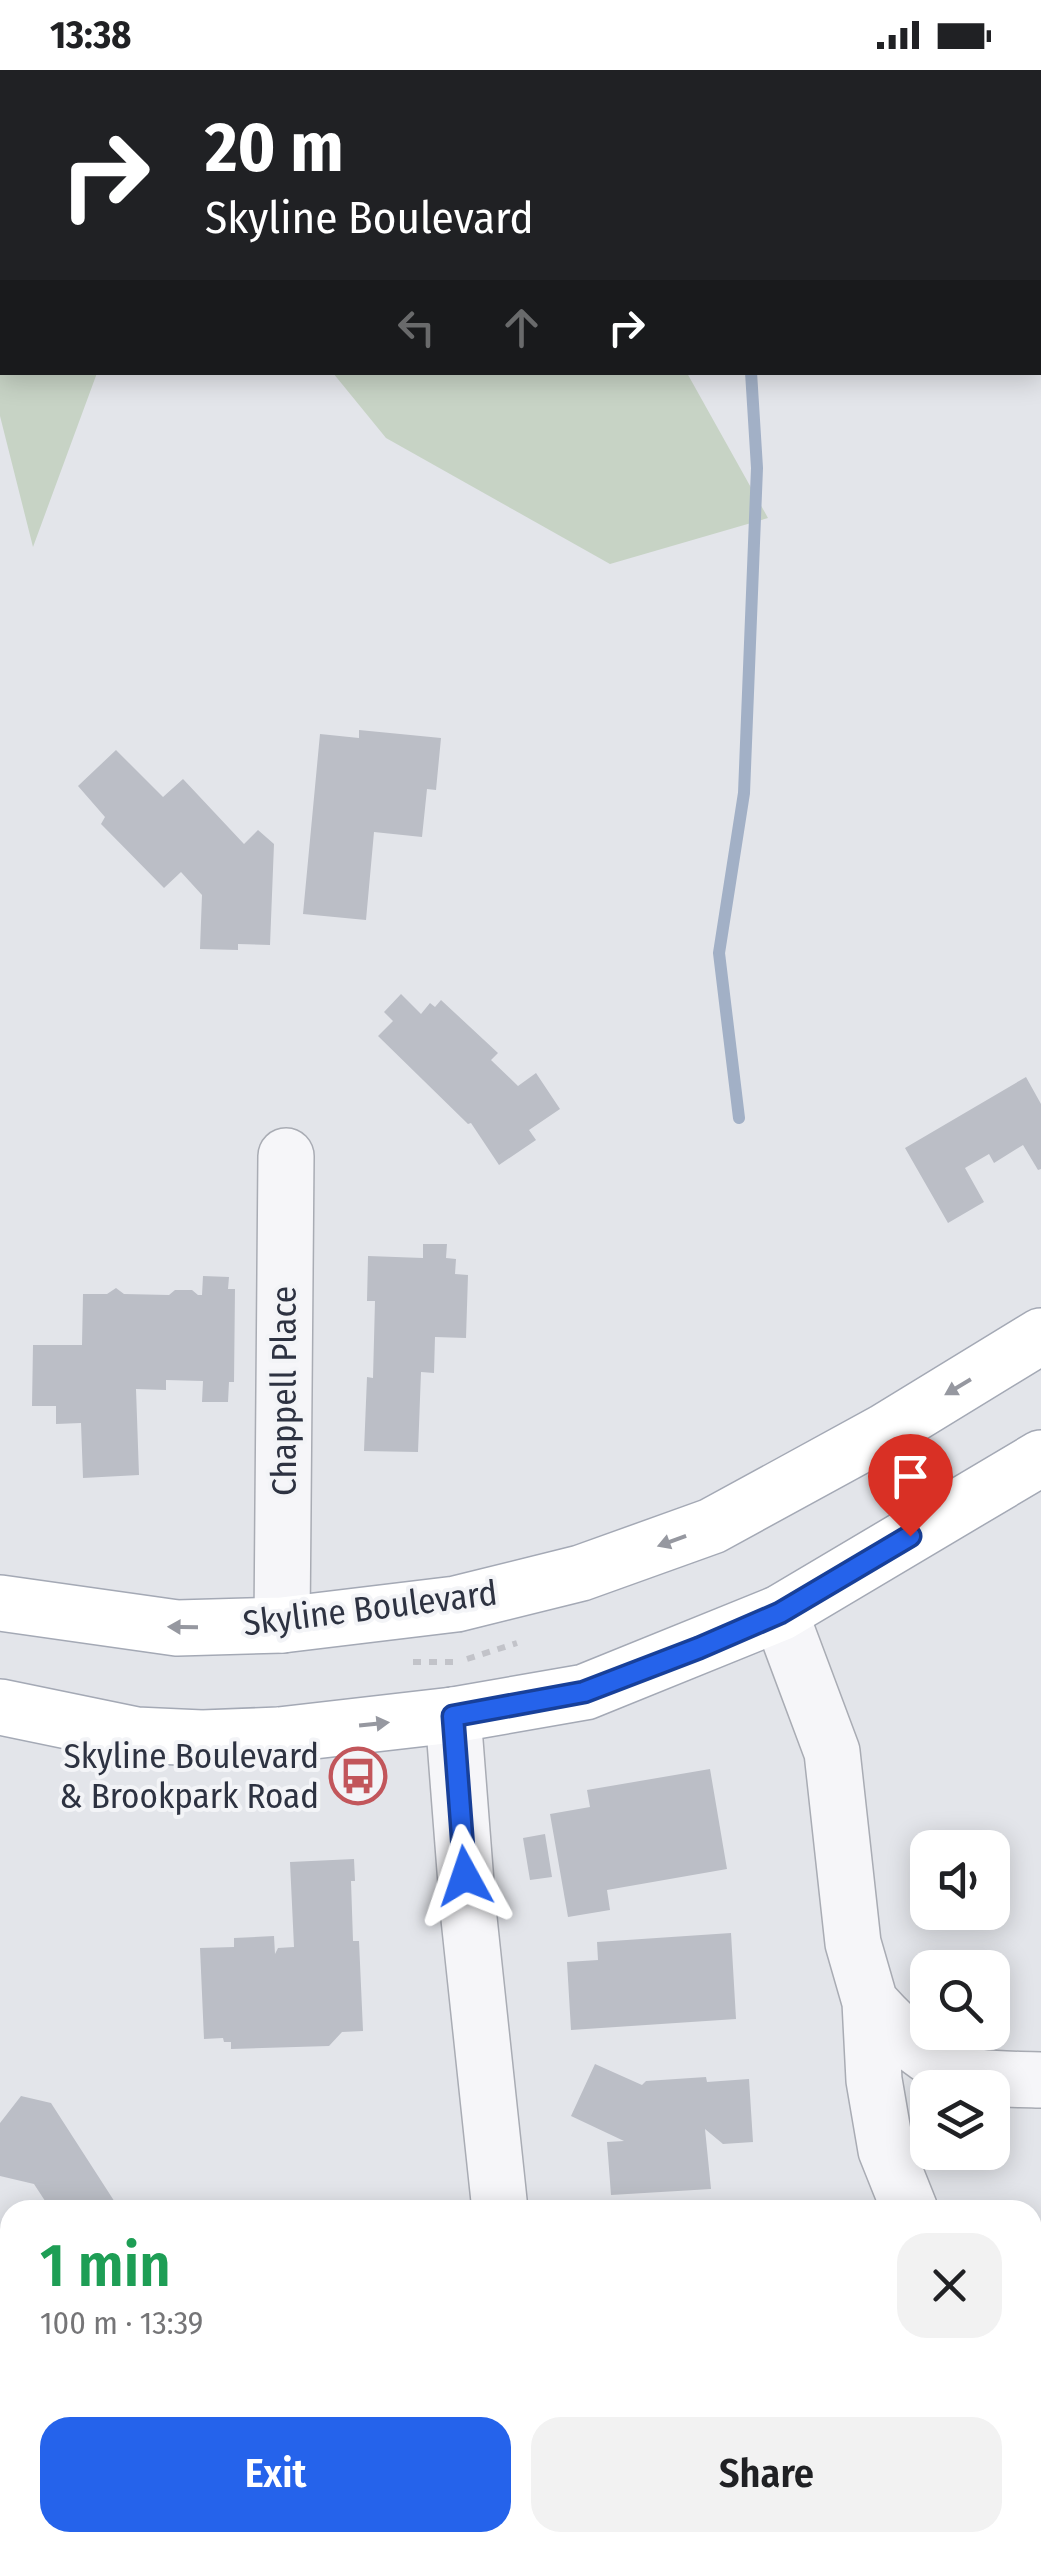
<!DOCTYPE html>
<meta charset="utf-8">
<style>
:root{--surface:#fff;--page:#f2f2f2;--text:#202124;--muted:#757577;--accent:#2563eb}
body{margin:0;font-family:"Fira Sans Condensed",sans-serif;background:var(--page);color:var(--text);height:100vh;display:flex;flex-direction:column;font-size:38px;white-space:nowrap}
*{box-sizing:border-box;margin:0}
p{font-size:32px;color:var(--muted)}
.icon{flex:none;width:55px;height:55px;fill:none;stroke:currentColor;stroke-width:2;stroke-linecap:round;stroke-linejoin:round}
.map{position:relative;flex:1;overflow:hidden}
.panel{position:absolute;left:0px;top:2130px;width:1042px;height:352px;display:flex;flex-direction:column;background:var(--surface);border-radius:30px 30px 0 0;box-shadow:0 5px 25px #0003}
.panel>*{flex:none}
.hud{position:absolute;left:0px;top:0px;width:1042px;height:305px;box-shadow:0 5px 25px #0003;background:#202124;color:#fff;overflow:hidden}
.buttons{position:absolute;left:910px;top:1760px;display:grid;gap:20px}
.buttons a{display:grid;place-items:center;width:100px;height:100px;border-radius:20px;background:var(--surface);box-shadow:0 5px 25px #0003;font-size:50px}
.pin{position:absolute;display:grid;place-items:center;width:85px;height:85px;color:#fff;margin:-102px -42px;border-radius:50% 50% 50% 0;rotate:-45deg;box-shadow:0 0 10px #0007}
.pin .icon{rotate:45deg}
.me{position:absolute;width:110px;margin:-55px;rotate:355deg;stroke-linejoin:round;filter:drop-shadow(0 0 8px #0008)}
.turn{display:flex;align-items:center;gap:35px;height:210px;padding:0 40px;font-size:45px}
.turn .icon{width:130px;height:130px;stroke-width:2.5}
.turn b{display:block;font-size:70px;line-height:85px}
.lanes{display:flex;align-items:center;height:95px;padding:0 40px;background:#0003;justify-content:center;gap:50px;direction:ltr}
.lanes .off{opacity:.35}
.round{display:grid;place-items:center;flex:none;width:105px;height:105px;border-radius:30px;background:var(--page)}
.summary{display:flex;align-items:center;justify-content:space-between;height:170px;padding:0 40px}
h1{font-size:60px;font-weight:600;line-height:75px;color:#1e9e55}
.button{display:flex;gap:20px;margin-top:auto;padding:20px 40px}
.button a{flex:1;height:115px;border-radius:30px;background:var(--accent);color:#fff;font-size:40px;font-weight:600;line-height:115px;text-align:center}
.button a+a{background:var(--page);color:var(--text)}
.status{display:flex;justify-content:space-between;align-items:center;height:70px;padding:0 50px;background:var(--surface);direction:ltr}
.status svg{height:28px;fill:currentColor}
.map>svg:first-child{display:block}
.green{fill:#c7d3c5}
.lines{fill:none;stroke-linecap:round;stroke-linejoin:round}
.stream{stroke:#a2b0c6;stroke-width:12}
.building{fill:#bbbec6}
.minor-casing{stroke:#a9acb4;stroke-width:58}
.major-casing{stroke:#a4a9b5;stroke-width:58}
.path{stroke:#c2c3c9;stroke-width:6;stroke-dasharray:8 8;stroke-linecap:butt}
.minor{stroke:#f6f6f9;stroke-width:55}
.major{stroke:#fff;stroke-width:55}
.oneway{fill:#9698a0}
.route-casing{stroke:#184099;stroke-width:25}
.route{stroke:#2563eb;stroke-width:18}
.labels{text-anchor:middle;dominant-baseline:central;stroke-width:8;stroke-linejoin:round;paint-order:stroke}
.street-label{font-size:35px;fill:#2d3241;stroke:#f3f4f7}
.poi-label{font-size:35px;fill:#2d3241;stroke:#f3f4f7;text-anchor:end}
</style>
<div class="status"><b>13:38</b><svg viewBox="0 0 49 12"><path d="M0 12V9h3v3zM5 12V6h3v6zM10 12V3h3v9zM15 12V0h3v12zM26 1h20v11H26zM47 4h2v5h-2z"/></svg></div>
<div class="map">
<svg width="1041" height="2482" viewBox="0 0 1041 2482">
<rect width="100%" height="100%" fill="#e3e5ea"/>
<path class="green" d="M0,0L457,2H2V302L97,303L33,477L0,346Z
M333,303H687L768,448L610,494L386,368Z"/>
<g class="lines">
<path class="stream" d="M473,0L478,2
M93,2L94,0
M1040,148H1041
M739,1048L719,883L744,723L757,398L751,302"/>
</g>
<path class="building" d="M359,660L441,668L436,720L427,719L422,767L374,762L366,850L303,844L320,664L359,668Z
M116,680L163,727L183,709L244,774L258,760L274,774L270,875L238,874V880L200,879L202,825L181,802L164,818L101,754L105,747L78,716Z
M401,924L421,944L430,933L435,937L441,930L498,983L491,990L518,1016L536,1003L560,1039L529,1060L536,1070L499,1095L471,1053L468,1054L378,966L393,951L384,942Z
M1026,1007L1041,1034V1099L1038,1100L1023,1075L994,1093L989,1084L965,1098L984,1132L948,1153L905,1078Z
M423,1174H447L446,1188L456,1189L455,1204L468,1205L466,1268L435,1267L434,1303L421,1302L418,1382L364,1381L367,1307L373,1308L375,1231H367L368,1186L423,1188Z
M203,1206L229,1207L228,1219H235L234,1312H229L228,1332H202L203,1311L166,1310V1320L136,1319L139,1405L83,1408L81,1353L56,1354V1336H32L33,1275H82L83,1224H107L116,1218L124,1224L169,1225L175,1220H192L198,1225H202Z
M710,1699L727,1799L607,1820L610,1840L568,1847L550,1744L590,1737L587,1720Z
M545,1764L552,1807L530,1810L523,1768Z
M354,1789L355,1811H351L353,1871H359L363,1961L342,1962L329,1976L231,1979V1972H224L223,1968L204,1969L200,1878L234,1877V1868L274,1866L275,1884L278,1878L294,1877L290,1792Z
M731,1863L736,1949L571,1960L567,1892L598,1890L597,1872Z
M595,1994L642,2015L646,2011L706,2007L707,2012L749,2009L753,2072L723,2074L705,2059L711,2119L611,2125L607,2072L624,2071L571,2046Z
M21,2026L51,2033L120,2140H51L34,2114L0,2106V2053Z
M1041,2397V2482H983L986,2472H1032V2398Z
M10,2456V2472H98L110,2482H0V2459Z
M507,2472H615L611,2482H530Z"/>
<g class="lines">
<g class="minor-casing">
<path id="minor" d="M780,1543L832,1682L853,1873L870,1932L874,2010L886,2080L910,2140
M282,1555L286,1086
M453,1645L468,1839L500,2140
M870,1932C898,1963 936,2000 978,2007C999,2010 1020,2009 1041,2010
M1032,2302L1041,2312
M377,2482L386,2472"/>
</g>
<g class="major-casing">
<path id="major" d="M0,1533L177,1558L282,1555L456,1534L581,1503L712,1456L884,1362L1041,1266
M0,1637L136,1665L202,1668L279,1665L453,1645L585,1622L780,1543L1041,1388"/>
</g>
<path class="path" d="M467,1589L517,1573
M413,1592H455"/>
<use href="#minor" class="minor"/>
<use href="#major" class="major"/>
</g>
<defs><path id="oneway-solid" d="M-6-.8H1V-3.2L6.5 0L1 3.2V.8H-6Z" transform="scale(2.5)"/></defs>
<g class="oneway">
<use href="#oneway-solid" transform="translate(958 1317) rotate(149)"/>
<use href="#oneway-solid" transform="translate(672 1471) rotate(160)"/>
<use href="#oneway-solid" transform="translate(183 1557) rotate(-179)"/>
<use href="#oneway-solid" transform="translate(374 1654) rotate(-6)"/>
</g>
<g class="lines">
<g class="route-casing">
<path id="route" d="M465,1806L453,1646L584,1622L699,1578L780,1543L910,1466"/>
</g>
<use href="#route" class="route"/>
</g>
<defs>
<g id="bus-ring" transform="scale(2.875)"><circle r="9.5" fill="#f3f4f7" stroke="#c2565b" stroke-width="1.5"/><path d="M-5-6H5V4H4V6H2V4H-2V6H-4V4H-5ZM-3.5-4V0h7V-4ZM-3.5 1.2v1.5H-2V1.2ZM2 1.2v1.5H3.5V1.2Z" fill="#c2565b"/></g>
</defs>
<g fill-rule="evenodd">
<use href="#bus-ring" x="358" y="1706"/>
</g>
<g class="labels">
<g class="street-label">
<text transform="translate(284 1321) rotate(-90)">Chappell Place</text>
<text transform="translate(370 1538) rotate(-7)">Skyline Boulevard</text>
</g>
<g class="poi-label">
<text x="319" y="1686">Skyline Boulevard<tspan x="319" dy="40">&amp; Brookpark Road</tspan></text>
</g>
</g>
</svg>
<div class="buttons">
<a><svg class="icon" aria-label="sound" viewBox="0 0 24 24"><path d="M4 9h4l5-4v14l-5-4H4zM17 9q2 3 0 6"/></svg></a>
<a><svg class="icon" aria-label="search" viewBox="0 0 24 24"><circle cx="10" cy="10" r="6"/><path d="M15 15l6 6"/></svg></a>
<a><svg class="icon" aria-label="layers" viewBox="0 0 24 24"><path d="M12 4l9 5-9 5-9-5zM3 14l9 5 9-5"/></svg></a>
</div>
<div class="pin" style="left:910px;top:1466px;background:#d93025"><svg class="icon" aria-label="arrive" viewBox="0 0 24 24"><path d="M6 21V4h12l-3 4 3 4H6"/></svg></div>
<svg class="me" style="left:465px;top:1806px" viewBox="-20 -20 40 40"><path d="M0-17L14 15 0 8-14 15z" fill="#2563eb" stroke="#fff" stroke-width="4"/></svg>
<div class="hud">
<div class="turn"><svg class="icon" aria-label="right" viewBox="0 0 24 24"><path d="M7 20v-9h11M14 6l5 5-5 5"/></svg><div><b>20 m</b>Skyline Boulevard</div></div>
<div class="lanes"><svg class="icon off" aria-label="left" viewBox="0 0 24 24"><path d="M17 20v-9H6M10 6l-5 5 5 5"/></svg><svg class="icon off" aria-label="ahead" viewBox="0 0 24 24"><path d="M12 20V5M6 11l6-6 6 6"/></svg><svg class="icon" aria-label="right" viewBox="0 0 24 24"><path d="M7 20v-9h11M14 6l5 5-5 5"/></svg></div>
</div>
<section class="panel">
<div class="summary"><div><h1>1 min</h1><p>100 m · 13:39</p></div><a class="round"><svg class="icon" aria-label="close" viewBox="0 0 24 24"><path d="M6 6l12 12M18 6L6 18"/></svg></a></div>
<div class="button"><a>Exit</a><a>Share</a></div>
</section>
</div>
